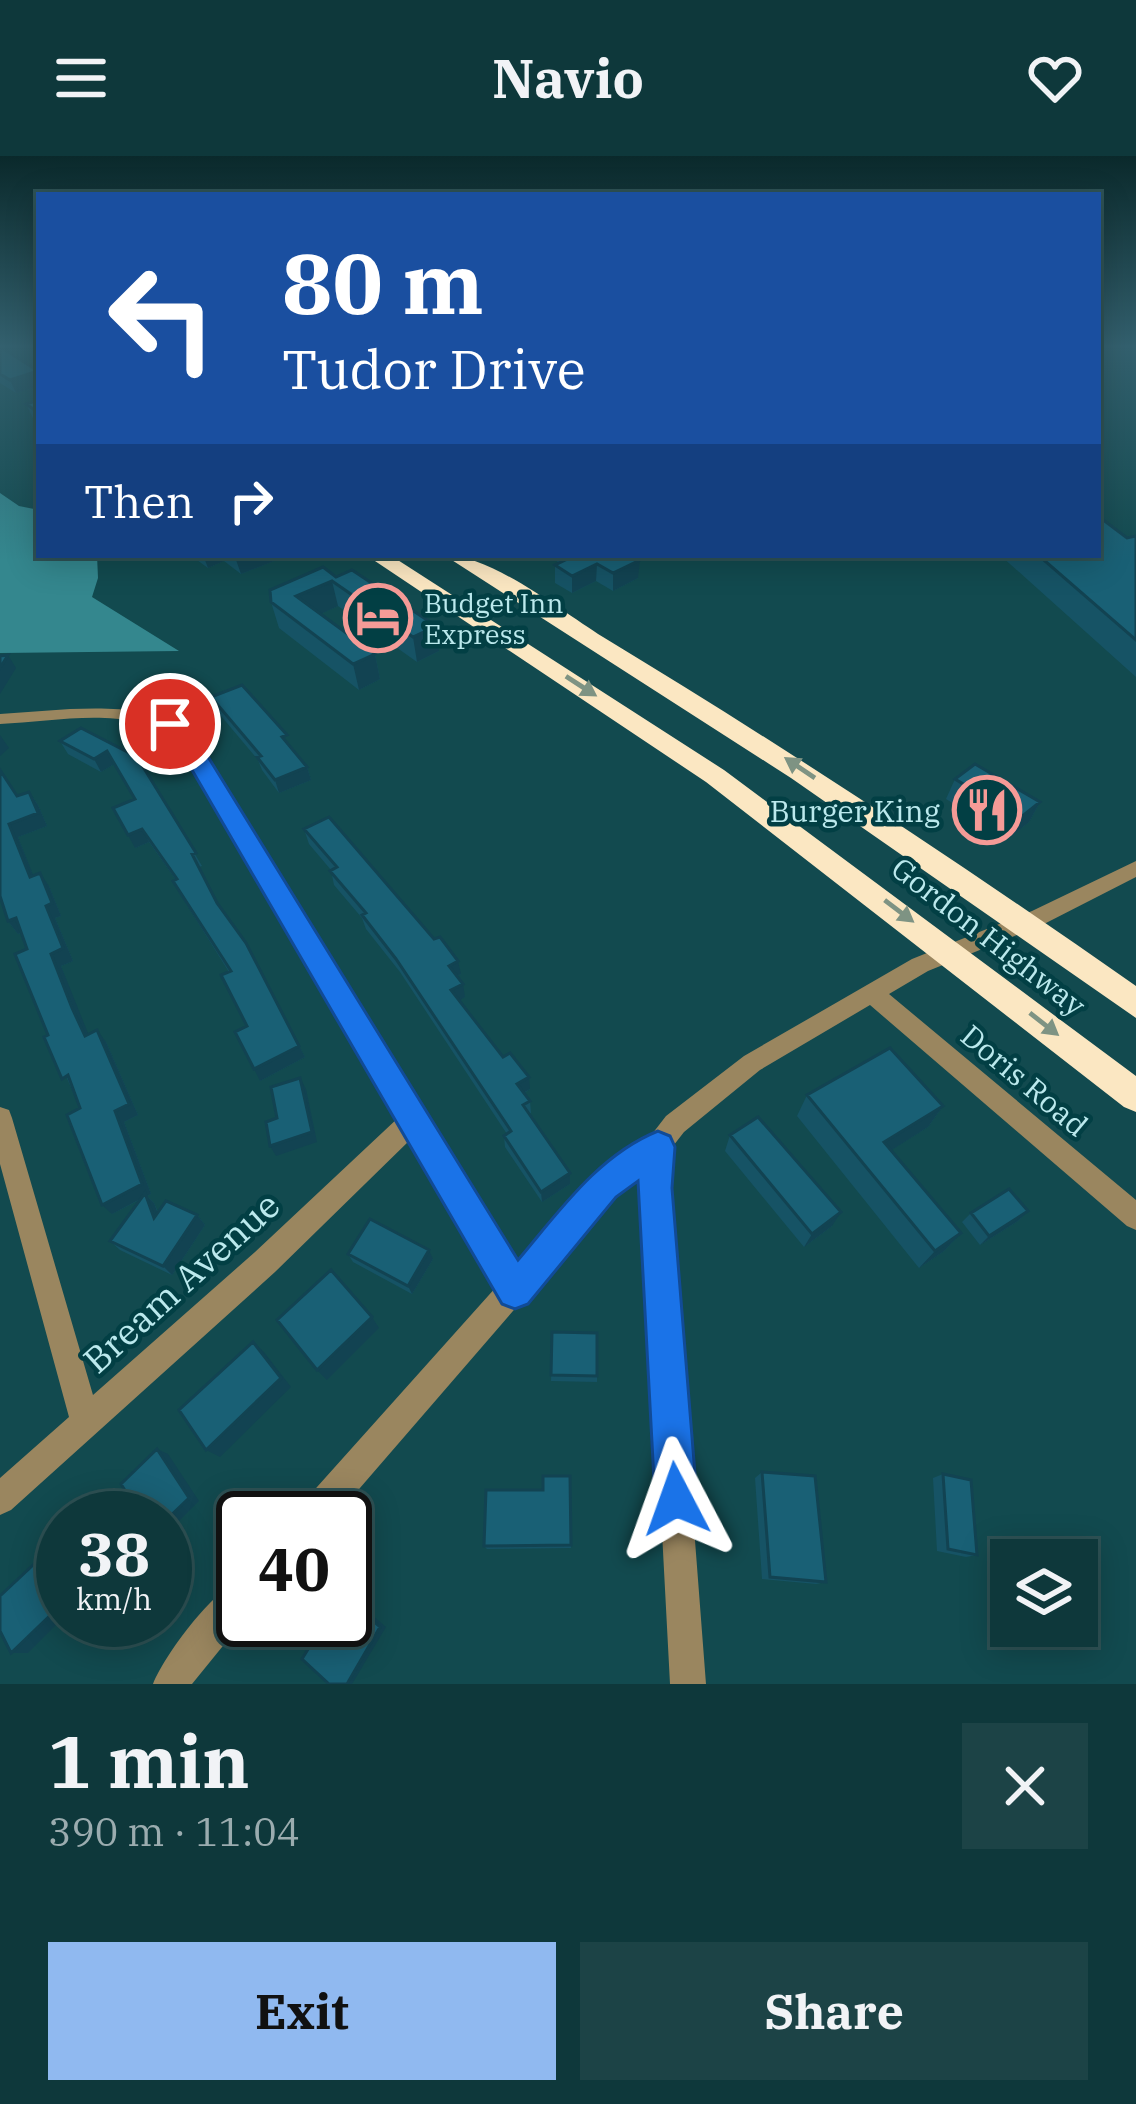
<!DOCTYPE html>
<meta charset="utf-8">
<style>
:root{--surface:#0e383b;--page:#1c4346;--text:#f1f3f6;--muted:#9bacaf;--line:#2e5255;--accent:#90b9f0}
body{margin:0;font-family:"IBM Plex Serif",serif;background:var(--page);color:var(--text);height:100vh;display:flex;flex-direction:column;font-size:45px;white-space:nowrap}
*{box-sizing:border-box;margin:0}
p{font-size:39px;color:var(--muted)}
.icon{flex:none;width:66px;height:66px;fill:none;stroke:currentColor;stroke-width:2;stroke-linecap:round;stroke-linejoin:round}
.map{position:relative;height:1528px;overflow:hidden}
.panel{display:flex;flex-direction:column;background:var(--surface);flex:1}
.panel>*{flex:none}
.guide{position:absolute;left:36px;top:36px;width:1065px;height:366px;border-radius:0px;box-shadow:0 6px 30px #0003,0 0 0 3px var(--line);background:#1a4fa0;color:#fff;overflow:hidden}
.controls{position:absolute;left:990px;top:1383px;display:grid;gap:24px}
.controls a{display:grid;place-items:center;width:108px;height:108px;border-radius:0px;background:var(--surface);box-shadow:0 6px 30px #0003,0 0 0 3px var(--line);font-size:60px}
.speed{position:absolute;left:36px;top:1335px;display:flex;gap:24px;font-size:60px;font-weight:700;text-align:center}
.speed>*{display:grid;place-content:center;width:156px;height:156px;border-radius:50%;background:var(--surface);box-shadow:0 6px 30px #0003,0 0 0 3px var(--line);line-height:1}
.speed small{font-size:30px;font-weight:400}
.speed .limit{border:6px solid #111;border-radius:18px;background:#fff;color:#111}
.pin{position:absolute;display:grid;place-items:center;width:102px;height:102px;color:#fff;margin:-51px;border:6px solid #fff;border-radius:50%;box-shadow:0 3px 12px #0007}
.me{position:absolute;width:132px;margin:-66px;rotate:356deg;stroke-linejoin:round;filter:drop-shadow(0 0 9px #0008)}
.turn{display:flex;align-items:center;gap:42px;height:252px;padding:0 48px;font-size:54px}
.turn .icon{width:156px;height:156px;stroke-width:2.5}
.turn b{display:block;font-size:84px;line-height:102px}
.then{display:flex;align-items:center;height:114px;padding:0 48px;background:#0003;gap:24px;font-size:45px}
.round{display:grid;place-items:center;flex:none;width:126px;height:126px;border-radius:0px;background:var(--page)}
.headline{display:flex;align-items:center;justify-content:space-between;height:204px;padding:0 48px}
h1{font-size:72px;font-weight:700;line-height:90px}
.action{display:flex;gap:24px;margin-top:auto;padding:24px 48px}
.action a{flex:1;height:138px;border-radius:0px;background:var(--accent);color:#111;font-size:48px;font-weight:700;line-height:138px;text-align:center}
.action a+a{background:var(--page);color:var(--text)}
header{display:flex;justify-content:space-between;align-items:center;height:156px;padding:0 48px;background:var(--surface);font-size:54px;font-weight:700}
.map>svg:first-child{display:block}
.forest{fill:#34878e}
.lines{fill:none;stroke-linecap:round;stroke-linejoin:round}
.minor{fill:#9a865f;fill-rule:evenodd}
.highway{fill:#fbe7c2;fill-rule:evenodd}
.wall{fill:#165365}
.shaded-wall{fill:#124352}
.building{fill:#196075;stroke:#124352;stroke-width:3}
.oneway{fill:#7e9383}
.route{fill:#1a73e8;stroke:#114b97;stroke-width:3}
.labels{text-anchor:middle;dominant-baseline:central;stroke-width:9;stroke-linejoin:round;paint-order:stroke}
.far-poi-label{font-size:27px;fill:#bbe9ed;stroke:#023f44;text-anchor:start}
.poi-label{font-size:30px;fill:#bbe9ed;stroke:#023f44;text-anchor:end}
.street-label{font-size:30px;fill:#bbe9ed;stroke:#023f44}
.near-street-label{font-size:36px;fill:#bbe9ed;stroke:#023f44}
</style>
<header><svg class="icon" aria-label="menu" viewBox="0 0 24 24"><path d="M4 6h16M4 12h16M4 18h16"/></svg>Navio<svg class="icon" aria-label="heart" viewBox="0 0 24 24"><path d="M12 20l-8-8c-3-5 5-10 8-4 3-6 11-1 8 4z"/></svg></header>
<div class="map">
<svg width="1136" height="1528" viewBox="0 0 1136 1528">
<rect width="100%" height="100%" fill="#124a4f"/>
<path class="forest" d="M0,337L19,350L39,354V399H97L98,422L92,441L179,495L0,497Z"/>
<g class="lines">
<path class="minor" d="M70,553C111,552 153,551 189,574L516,1109L595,1021L649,982L666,960L744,900L912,803L1032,755L1136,705V721L1046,767L928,815L889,838L1136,1044V1074L1127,1070L870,849L760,914L684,976L670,994L668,1032L706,1528H670L643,1016L613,1039L530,1135L526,1145L519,1148L334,1362H296L300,1350L497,1130L411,983L275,1116L11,1354L0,1359V1322L69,1261L0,1008V951L9,954L12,962L93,1239L255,1096L399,961L176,582C126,549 56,566 0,568V558Z
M243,1422L244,1464L192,1528H153C166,1497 212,1435 243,1422Z"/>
<path class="highway" d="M366,399H390L724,614L1136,920V956L1124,951L706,626Z
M444,399C492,399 561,455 603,481C785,591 962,708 1136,830V862L791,622Z"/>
</g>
<path class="wall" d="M0,191L39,219V230L16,237L0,227Z
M39,244V268L34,264L26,248Z
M1136,380V521L1000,399H1098L1127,382Z
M190,399H273L274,405L241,418L224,405L208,412Z
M546,399H630L638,422L613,435L596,425L572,437L555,427V409L560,407Z
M336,421L439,495L417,506L338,450L320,458L375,498L380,523L359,534L279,472L271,446Z
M211,541L291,592L307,611L311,624L279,637L262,614L258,604L216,554Z
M60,585L137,601L202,710L199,711L217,747L305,901L260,925L247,870L229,816L180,738L173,725L176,724L149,686L135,692V644L114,608L101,616L68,598Z
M955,623L1040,646L1029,666L1009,682L946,643Z
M29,636L38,649L47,670L18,681L33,720L49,730L61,760L55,762L73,805L61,810L81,864L88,879L106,886L138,959L124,966L151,1038L147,1040L154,1047L158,1056L197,1059L205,1069L172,1119L120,1094L110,1085L141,1043L112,1058L80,952L48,879L27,793L21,777L18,778L8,765L17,640Z
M304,673L461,818L457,820L465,841L459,844L530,933L524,937L530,945L531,957L529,958L570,1028L542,1046L505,991L504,980L507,978L400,816L366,773L362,762L334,729L331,714L309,688Z
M807,939L943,950L928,971L891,994L961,1077L944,1095L919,1112L797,960Z
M730,979L832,1070L804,1091L725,995Z
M1028,1055L1018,1065L980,1089L962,1066L971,1057Z
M348,1098L433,1103L412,1138L353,1106Z
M552,1176L597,1220V1226L551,1225Z
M762,1316L826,1426L816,1428L762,1423L755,1322Z
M943,1318L977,1399L966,1401L937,1395L933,1322Z
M570,1320L571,1392L487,1393L484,1390L543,1334Z"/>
<path class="shaded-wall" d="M38,215L39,230L16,237L10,224Z
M203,399H222L224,405L208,412Z
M240,399H273L274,405L241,418L235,401Z
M640,404L638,422L613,435V417Z
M597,408L596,425L572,437V420Z
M332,425L338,450L303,466L296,440Z
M436,470L439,495L417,506L413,481Z
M375,498L380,523L359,534L353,508Z
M8,499L16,512L0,538V512Z
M0,579L9,592L0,600Z
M107,595L114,608L101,616L94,603Z
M307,611L311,624L279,637L275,624Z
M29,636L38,649L47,670L18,681L39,734L30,721L9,668Z
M1040,646L1029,666L1009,682L1020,662Z
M142,673L149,686L135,692L128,679Z
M40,717L49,730L61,760L55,762L73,805L61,810L94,892L85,880L51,798Z
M16,762L25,775L18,778L8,765Z
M458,805L461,818L451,823L449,810Z
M463,828L465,841L454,848L451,834Z
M97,874L106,886L138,959L124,966L151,1038L147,1040L154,1047L163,1071L154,1062L146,1040L112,1058L102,1049L115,955Z
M299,890L305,901L260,925L254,913Z
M529,921L530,933L518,940L517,928Z
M300,922L306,933L317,986L276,1000L270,990Z
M943,950L928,971L871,1007L884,986Z
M570,1017V1028L542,1046L541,1036Z
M1028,1055L1018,1065L980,1089L989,1080Z
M841,1056L832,1070L804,1091L812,1078Z
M197,1059L205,1069L172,1119L163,1110Z
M961,1077L944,1095L919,1112L935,1095Z
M429,1094L433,1103L412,1138L408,1130Z
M372,1161L379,1172L327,1224L317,1214Z
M253,1186L264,1196L291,1231L220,1301L206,1294Z
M157,1293L168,1298L199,1345L165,1379Z
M345,1438L349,1439L386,1471L352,1528H347Z
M63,1447V1462L28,1497H11Z"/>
<path class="building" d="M0,191H1L38,215L10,224L0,218Z
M39,244V257L26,248Z
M1098,360L1127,382L1136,380V484L1038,399H1098Z
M576,399H630L640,404L613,417L597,408L572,420L555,409Z
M323,411L336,421L352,414L436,470L413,481L332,425L296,440L375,498L353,508L271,446L270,434Z
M8,499L0,512V500Z
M242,529L287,579L282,581L307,611L275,624L257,601L261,600L211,541Z
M81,572L137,601L196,697L192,698L217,747L246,787L299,890L254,913L235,876L247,870L221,819L231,815L173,725L177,723L142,673L128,679L113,652L135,643L107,595L94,603L60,585Z
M975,608L1040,646L1020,662L955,623Z
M0,614L17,640L29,636L38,657L9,668L30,721L40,717L52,747L46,750L63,792L51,798L72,852L85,880L97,874L129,948L115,955L142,1028L102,1049L67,959L80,952L68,919L62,923L44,881L48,879L15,798L27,793L16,762L8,765L0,740Z
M329,661L434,783L440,781L458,805L449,810L463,828L451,834L503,901L510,897L529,921L517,928L530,945L523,949L570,1017L541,1036L504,980L511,975L396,803L362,759L366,757L330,715L337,711L304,673Z
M890,892L943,950L884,986L961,1077L935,1095L807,939Z
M300,922L312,976L270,990L266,966L277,962L271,931Z
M758,961L841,1056L812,1078L730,979Z
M1009,1033L1028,1055L989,1080L971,1057Z
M145,1037L154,1062L166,1045L197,1059L163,1110L110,1085Z
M370,1063L429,1094L408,1130L348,1098Z
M331,1114L372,1161L317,1214L277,1164Z
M552,1176L597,1177V1220L551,1219Z
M253,1186L281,1222L206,1294L179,1254Z
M157,1293L189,1342L165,1365V1362H142L121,1328Z
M762,1316L815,1320L826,1426L770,1421Z
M943,1318L971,1324L977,1399L948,1393Z
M543,1320H570L571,1389L484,1390L486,1334H543Z
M63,1381V1447L11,1497L0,1475V1440Z
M345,1440L380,1471L347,1528H329L302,1503L326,1464H345Z"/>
<defs><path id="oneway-solid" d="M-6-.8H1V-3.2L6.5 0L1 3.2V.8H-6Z" transform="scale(3)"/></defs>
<g class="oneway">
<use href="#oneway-solid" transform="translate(581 530) rotate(33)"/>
<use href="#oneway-solid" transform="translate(800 612) rotate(-146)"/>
<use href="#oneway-solid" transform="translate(899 755) rotate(37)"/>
<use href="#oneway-solid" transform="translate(1044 868) rotate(38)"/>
</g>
<linearGradient id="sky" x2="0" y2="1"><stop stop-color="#0a292b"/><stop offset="0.47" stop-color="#33606e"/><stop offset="1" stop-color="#33606e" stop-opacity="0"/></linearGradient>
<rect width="1136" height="405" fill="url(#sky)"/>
<path class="route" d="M170,561L194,578L518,1104C558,1057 598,999 658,975L670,980L675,991L672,1032L697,1343L691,1358L676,1364L661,1358L655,1343L638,1025L616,1041L528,1148L515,1153L502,1148L174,583L159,568Z"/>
<defs>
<g id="hotel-ring" transform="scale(3.45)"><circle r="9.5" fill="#023f44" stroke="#f59b97" stroke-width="1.5"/><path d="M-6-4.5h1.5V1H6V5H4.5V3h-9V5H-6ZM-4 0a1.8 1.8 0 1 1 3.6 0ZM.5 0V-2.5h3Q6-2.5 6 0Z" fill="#f59b97"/></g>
<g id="restaurant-ring" transform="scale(3.45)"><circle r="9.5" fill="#023f44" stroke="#f59b97" stroke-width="1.5"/><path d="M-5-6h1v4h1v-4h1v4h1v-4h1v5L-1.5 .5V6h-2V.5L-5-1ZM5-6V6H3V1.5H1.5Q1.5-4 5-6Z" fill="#f59b97"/></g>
</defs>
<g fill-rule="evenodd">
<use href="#hotel-ring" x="378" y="462"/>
<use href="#restaurant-ring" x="987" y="654"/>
</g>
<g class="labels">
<g class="far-poi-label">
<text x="424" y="446">Budget Inn<tspan x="424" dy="31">Express</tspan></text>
</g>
<g class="poi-label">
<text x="940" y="654">Burger King</text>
</g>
<g class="street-label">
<text transform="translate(989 780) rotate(38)">Gordon Highway</text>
<text transform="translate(1025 924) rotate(40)">Doris Road</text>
</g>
<g class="near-street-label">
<text transform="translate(181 1126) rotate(-42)">Bream Avenue</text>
</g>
</g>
</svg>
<div class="controls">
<a><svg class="icon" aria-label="layers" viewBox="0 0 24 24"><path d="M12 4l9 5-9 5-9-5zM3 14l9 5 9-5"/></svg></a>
</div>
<div class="speed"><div>38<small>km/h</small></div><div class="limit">40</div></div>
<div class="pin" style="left:170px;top:568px;background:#d93025"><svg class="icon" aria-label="arrive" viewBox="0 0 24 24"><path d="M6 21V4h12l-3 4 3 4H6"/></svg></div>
<svg class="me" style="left:676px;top:1343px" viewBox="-20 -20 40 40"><path d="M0-17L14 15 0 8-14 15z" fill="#1a73e8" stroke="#fff" stroke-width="4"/></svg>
<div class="guide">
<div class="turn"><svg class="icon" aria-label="left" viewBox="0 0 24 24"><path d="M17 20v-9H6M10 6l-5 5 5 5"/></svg><div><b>80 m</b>Tudor Drive</div></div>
<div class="then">Then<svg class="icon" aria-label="right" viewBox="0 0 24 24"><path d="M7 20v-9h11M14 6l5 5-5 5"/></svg></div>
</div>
</div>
<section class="panel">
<div class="headline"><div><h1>1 min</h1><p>390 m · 11:04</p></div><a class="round"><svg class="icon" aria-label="close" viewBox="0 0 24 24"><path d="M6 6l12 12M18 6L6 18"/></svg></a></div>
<div class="action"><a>Exit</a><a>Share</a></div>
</section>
